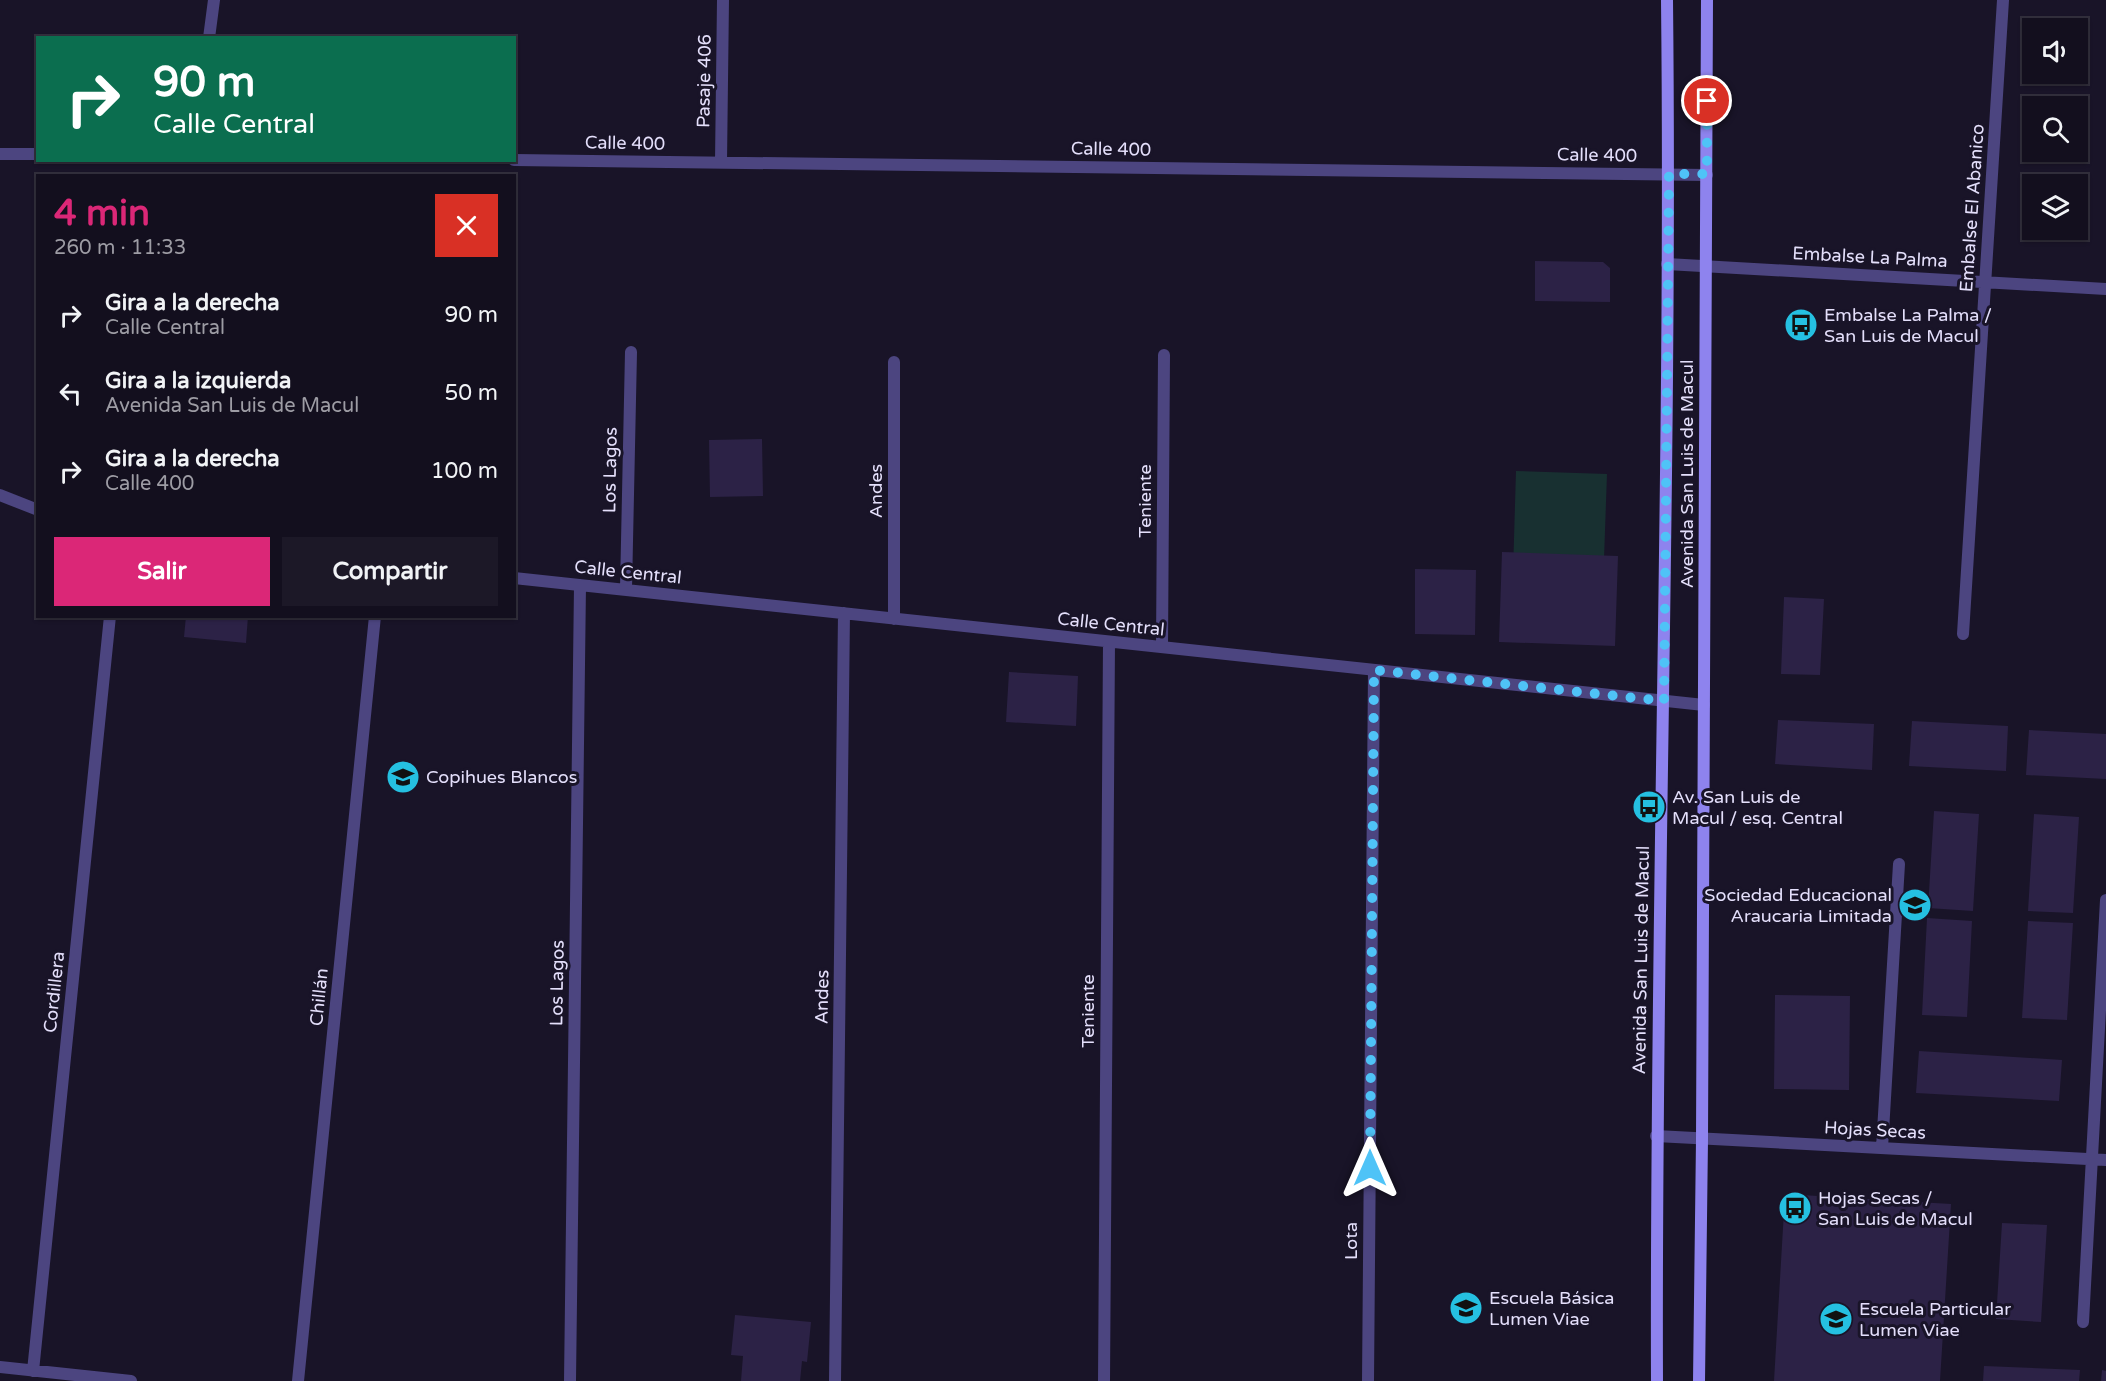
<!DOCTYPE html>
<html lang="es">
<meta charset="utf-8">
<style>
:root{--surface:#130f1e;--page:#1c1827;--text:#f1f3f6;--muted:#9d9ca4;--line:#322f3c;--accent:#db2777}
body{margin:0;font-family:"Varela Round",sans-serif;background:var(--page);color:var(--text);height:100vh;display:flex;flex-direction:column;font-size:22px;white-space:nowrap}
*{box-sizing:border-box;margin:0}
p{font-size:20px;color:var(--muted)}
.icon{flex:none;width:33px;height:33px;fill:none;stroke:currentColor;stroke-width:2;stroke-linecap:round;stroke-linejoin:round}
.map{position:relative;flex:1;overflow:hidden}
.details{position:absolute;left:36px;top:174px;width:480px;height:444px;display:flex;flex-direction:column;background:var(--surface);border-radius:0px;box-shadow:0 2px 4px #0004,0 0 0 2px var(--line)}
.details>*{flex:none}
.guide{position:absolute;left:36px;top:36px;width:480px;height:126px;border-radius:0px;box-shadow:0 2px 4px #0004,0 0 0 2px var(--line);background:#0b6e4f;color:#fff;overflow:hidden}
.buttons{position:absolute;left:2022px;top:18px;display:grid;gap:12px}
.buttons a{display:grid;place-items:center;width:66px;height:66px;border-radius:0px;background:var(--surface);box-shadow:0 2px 4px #0004,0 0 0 2px var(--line);font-size:30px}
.pin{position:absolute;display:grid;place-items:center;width:51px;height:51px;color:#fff;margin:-26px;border:3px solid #fff;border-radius:50%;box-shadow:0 2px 6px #0007}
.me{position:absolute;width:66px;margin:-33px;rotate:0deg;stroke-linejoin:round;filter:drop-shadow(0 0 4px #0008)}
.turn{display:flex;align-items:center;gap:21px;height:126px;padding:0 18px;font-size:27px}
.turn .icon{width:78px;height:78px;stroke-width:2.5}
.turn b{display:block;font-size:42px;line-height:51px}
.round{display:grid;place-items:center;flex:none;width:63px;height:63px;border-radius:0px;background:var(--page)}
.head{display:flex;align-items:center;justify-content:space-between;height:102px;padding:0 18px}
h1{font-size:36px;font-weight:700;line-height:45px;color:var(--accent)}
.button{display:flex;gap:12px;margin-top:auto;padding:12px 18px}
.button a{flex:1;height:69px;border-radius:0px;background:var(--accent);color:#fff;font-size:24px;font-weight:700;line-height:69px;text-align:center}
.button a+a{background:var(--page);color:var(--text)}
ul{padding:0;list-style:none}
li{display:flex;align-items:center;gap:18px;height:78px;padding:0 18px}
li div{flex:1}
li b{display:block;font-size:22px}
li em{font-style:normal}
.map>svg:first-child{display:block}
.green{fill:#183031}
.building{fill:#2c2246}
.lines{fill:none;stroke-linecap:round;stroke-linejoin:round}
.street{stroke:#4c4580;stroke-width:12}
.secondary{stroke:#8e83ee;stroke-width:12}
.route{stroke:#4fc3f7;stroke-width:10;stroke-dasharray:0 18}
.labels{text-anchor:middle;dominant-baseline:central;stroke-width:6;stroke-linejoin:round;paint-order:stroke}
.street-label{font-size:18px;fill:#e4dffb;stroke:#191428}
.poi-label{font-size:18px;fill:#e4dffb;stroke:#191428;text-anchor:start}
</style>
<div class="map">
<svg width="2106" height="1381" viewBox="0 0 2106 1381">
<rect width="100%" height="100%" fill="#191428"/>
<path class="green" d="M1516,471L1607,474L1601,644L1511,641Z"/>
<path class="building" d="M1535,261L1603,262L1610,268V302L1535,301Z
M762,439L763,496L710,497L709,440Z
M1502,552L1618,556L1615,646L1499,642Z
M1415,569L1476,570L1475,635L1415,634Z
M1784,597L1824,599L1820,675L1781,674Z
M186,616H248L246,643L184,637Z
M1009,672L1078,676L1076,726L1006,722Z
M1778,720L1874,724L1872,770L1775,764Z
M1912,721L2008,726L2006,771L1909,766Z
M2029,730L2106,734V779L2026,775Z
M1934,811L1979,814L1973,911L1928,908Z
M2034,814L2079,817L2073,913L2028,911Z
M1927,918L1972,921L1967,1017L1922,1015Z
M2028,921L2073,923L2067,1020L2022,1018Z
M1775,995L1850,996L1849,1090L1774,1089Z
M1919,1051L2062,1060L2059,1101L1916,1093Z
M1785,1194L1951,1204L1940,1381H1774Z
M2002,1223L2047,1225L2041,1322L1996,1319Z
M735,1315L811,1322L807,1362L802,1361L800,1381H741L743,1356L731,1355Z
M1984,1366L2080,1370L2079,1381H1983Z
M2102,1370L2106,1371V1381H2101Z"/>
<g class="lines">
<path class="street" d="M209,38L214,0
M0,154H38
M514,160L1707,175
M721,162L723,0
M1667,264L2106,289
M0,495L38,510
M514,578L1704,705
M626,589L631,352
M894,619V362
M1963,634L2003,0
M1162,647L1164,355
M1656,1136L2106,1160
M1882,1148L1899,864
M2083,1322L2106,900
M0,1367L131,1381
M33,1371L110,616
M298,1381L375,616
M570,1381L580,585
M835,1381L844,613
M1104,1381L1109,642
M1368,1381L1374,670"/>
<path class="secondary" d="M1657,1381C1655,921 1672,460 1667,0
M1699,1381L1702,1139L1707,0"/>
</g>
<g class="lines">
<path class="route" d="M1370,1168L1374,670L1664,701L1669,174H1707V101"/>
</g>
<defs>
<g id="bus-disc" transform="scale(1.725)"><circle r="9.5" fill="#25c0e1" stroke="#191428"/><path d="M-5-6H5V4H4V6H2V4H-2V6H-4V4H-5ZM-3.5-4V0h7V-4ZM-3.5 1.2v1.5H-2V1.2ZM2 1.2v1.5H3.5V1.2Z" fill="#111"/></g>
<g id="school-disc" transform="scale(1.725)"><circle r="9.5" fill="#25c0e1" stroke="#191428"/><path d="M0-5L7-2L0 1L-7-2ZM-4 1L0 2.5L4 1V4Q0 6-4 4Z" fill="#111"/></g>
</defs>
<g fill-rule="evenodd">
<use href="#bus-disc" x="1801" y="325"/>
<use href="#school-disc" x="403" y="777"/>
<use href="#bus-disc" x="1649" y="807"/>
<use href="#school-disc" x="1915" y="905"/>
<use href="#bus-disc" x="1795" y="1208"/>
<use href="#school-disc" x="1466" y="1308"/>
<use href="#school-disc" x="1836" y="1319"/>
</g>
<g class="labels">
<g class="street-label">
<text transform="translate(704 81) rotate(-89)">Pasaje 406</text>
<text transform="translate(625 143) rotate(1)">Calle 400</text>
<text transform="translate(1111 149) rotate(1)">Calle 400</text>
<text transform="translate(1597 155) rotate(1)">Calle 400</text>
<text transform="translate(1972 208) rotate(-86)">Embalse El Abanico</text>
<text transform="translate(1870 257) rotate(3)">Embalse La Palma</text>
<text transform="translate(610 470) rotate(-89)">Los Lagos</text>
<text transform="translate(1687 474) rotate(-90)">Avenida San Luis de Macul</text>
<text transform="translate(876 491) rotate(-90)">Andes</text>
<text transform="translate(1145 501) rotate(-90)">Teniente</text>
<text transform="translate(628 572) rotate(6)">Calle Central</text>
<text transform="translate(1111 624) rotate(6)">Calle Central</text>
<text transform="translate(1641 960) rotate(-89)">Avenida San Luis de Macul</text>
<text transform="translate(557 983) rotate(-89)">Los Lagos</text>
<text transform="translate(54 992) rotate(-84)">Cordillera</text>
<text transform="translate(319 997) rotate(-84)">Chillán</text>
<text transform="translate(822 997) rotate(-89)">Andes</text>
<text transform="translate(1088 1011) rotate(-90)">Teniente</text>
<text transform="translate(1875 1130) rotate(3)">Hojas Secas</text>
<text transform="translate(1351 1241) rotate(-90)">Lota</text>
</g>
<g class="poi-label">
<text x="1824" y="315">Embalse La Palma /<tspan x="1824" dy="21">San Luis de Macul</tspan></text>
<text x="426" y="777">Copihues Blancos</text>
<text x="1672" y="797">Av. San Luis de<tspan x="1672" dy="21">Macul / esq. Central</tspan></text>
<text x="1892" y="895" text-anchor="end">Sociedad Educacional<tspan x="1892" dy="21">Araucaria Limitada</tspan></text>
<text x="1818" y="1198">Hojas Secas /<tspan x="1818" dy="21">San Luis de Macul</tspan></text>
<text x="1489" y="1298">Escuela Básica<tspan x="1489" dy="21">Lumen Viae</tspan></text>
<text x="1859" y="1309">Escuela Particular<tspan x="1859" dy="21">Lumen Viae</tspan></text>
</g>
</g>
</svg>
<div class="buttons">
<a><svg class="icon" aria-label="sound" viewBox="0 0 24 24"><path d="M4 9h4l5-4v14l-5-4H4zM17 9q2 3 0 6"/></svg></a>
<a><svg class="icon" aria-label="search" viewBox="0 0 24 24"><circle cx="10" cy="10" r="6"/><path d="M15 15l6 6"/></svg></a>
<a><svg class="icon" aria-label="layers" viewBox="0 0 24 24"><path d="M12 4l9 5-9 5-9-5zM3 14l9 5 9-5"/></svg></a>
</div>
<div class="pin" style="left:1707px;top:101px;background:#d93025"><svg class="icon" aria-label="arrive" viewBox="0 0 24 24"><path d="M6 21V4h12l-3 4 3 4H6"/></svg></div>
<svg class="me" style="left:1370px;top:1168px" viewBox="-20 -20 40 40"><path d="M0-17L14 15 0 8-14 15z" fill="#4fc3f7" stroke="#fff" stroke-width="4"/></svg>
<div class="guide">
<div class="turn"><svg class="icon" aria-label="right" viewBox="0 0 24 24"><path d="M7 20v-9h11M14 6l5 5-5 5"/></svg><div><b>90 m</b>Calle Central</div></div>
</div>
<section class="details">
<div class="head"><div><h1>4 min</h1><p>260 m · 11:33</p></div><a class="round" style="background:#d93025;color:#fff"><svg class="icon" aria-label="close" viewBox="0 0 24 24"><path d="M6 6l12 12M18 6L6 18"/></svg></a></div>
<ul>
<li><svg class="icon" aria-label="right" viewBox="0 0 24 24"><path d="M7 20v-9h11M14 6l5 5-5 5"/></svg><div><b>Gira a la derecha</b><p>Calle Central</p></div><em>90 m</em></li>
<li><svg class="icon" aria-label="left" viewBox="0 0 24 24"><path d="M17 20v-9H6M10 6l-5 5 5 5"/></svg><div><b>Gira a la izquierda</b><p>Avenida San Luis de Macul</p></div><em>50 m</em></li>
<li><svg class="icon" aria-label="right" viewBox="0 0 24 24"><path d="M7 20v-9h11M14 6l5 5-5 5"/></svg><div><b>Gira a la derecha</b><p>Calle 400</p></div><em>100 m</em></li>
</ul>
<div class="button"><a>Salir</a><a>Compartir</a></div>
</section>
</div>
